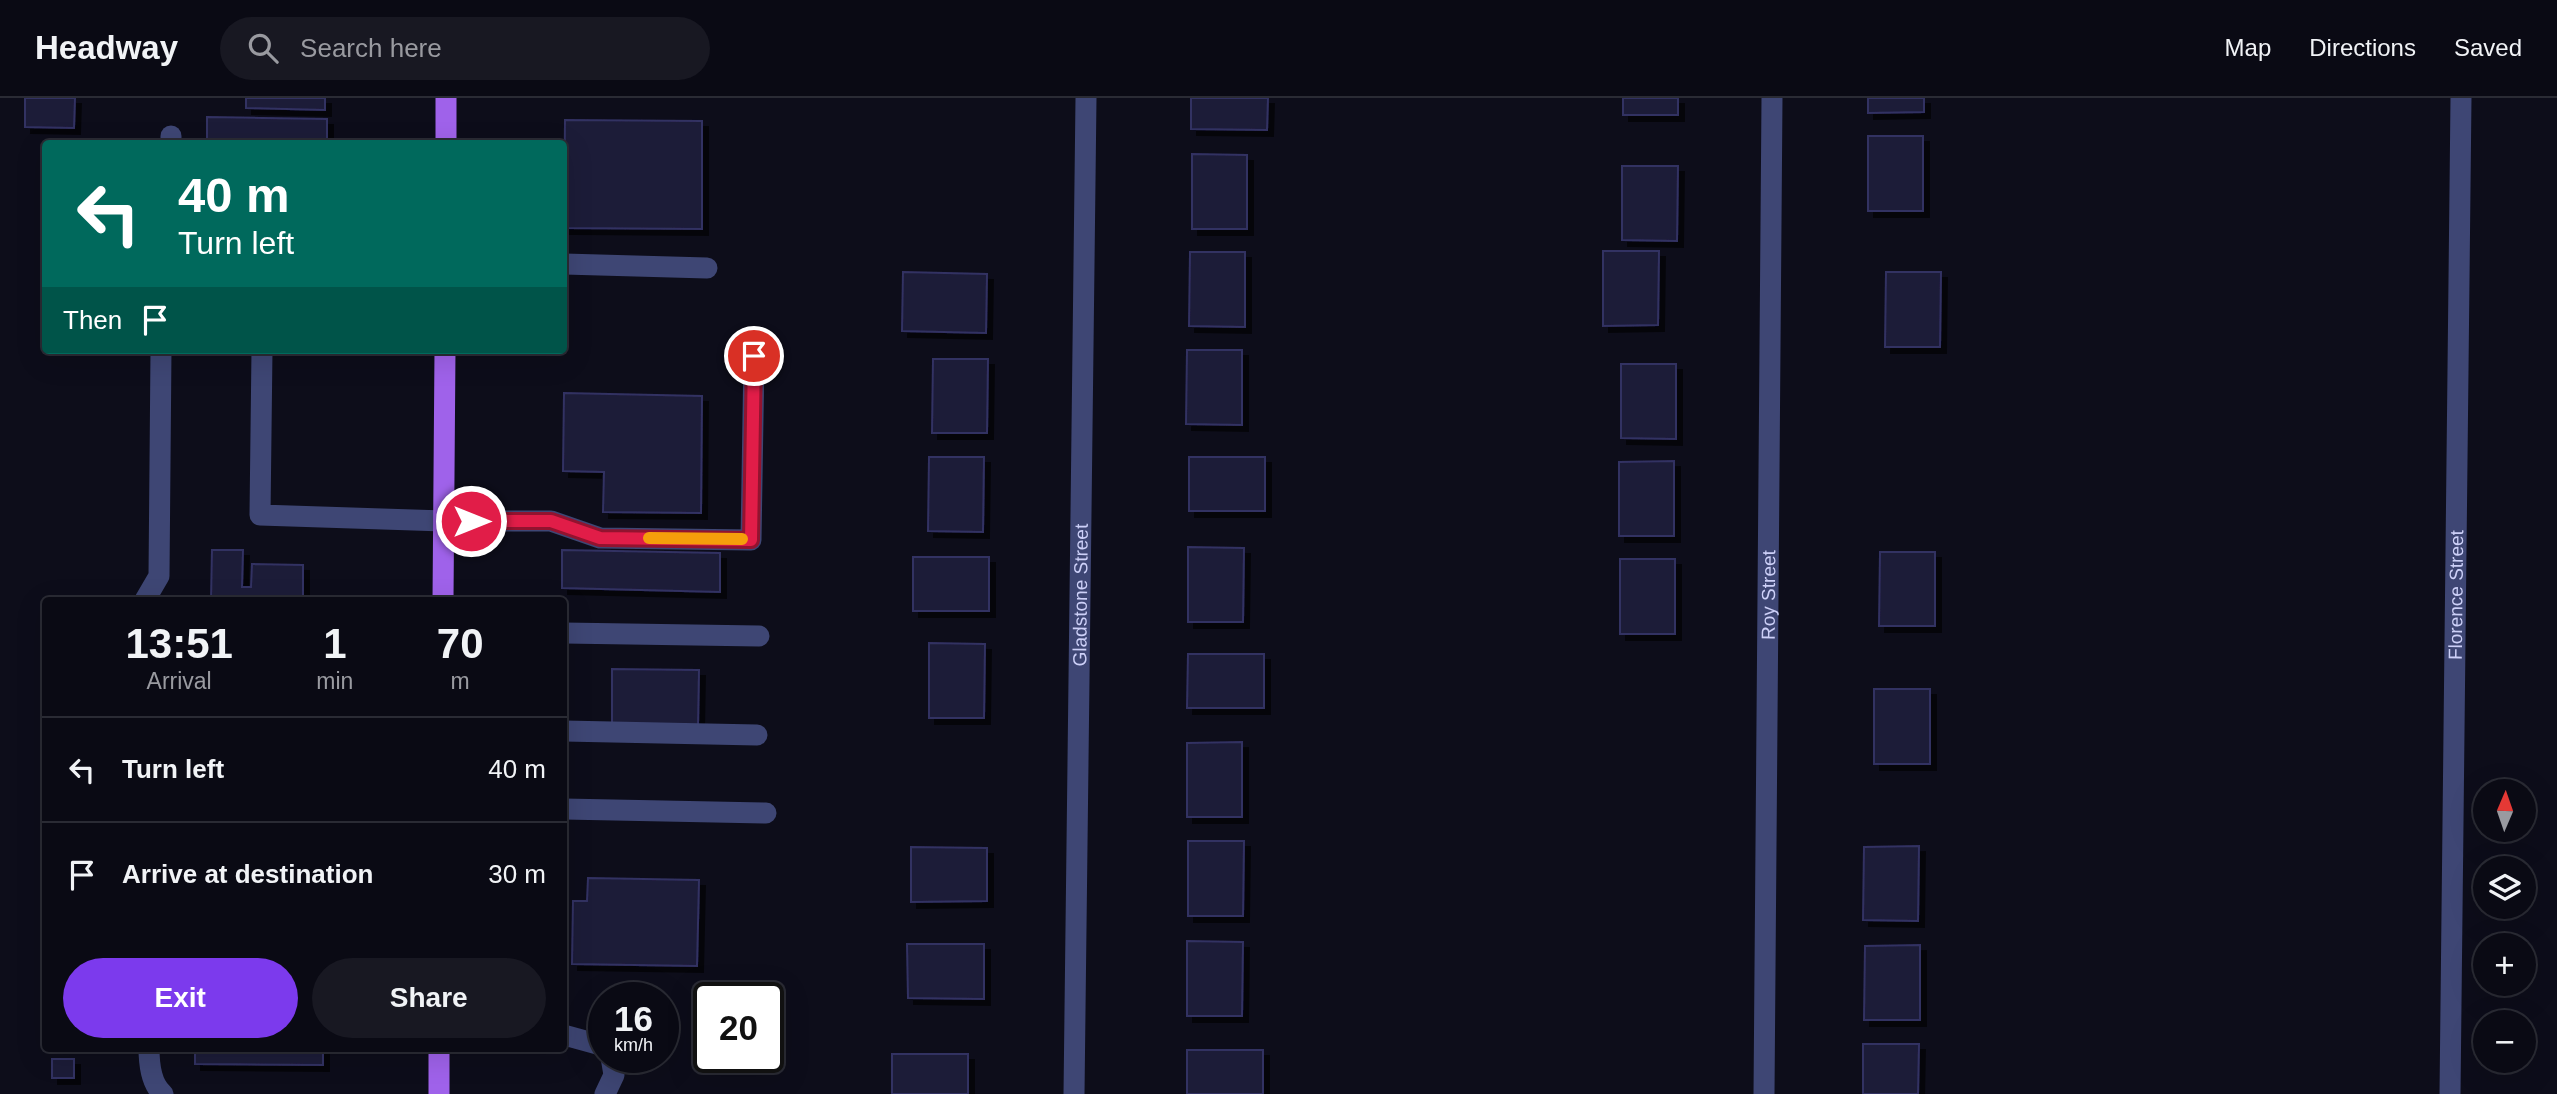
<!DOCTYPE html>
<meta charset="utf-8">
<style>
:root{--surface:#0a0a14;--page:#181822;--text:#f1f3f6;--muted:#999aa0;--line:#2a2b34;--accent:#7c3aed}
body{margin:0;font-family:Helvetica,sans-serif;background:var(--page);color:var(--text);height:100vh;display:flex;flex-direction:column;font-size:26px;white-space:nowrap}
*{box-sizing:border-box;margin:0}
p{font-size:23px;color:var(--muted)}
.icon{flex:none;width:38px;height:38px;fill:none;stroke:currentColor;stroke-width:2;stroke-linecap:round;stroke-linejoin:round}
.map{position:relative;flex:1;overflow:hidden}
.details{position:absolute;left:42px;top:499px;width:525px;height:455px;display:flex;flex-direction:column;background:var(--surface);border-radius:7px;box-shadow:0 7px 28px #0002,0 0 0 2px var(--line)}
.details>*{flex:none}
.guide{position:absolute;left:42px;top:42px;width:525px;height:214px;border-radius:7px;box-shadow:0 7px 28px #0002,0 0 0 2px var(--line);background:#00695c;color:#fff;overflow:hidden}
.needle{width:46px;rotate:2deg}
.fabs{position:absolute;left:2473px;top:681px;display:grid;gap:14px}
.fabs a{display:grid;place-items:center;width:63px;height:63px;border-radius:50%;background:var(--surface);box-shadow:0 7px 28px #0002,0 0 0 2px var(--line);font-size:35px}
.speed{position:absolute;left:588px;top:884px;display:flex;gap:14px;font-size:35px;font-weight:700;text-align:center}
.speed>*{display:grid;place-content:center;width:91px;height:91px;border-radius:50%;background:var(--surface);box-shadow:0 7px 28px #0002,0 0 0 2px var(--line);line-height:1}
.speed small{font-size:18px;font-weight:400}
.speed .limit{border:4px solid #111;border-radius:10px;background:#fff;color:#111}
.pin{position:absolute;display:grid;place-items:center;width:60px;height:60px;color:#fff;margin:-30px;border:4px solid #fff;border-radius:50%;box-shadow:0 2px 7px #0007}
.me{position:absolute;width:77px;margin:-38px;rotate:90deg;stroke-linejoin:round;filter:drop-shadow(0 0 5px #0008)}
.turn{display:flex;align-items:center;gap:24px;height:147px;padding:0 21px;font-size:32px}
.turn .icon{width:91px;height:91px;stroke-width:2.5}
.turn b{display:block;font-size:49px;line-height:60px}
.then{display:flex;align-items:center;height:66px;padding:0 21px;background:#0003;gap:14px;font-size:26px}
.eta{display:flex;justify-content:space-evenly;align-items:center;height:119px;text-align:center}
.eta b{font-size:42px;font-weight:700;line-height:49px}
.button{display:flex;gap:14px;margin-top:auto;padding:14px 21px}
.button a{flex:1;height:80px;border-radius:42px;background:var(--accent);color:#fff;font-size:28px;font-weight:700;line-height:80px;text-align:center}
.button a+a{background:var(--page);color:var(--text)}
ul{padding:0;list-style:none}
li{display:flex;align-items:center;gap:21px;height:105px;padding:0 21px;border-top:2px solid var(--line)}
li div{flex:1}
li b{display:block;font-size:26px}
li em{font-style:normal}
header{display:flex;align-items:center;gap:42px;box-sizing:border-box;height:98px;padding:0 35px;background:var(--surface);border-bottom:2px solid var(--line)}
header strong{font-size:33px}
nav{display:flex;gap:38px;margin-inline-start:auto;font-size:24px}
.search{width:490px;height:63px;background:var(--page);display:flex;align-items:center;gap:18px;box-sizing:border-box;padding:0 24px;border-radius:38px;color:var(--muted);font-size:26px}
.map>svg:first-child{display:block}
.building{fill:#1d1c39;stroke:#323162;stroke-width:2;filter:url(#shadow)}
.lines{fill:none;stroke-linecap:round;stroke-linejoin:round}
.minor{stroke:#3e4674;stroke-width:21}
.major{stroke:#9f62ea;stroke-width:21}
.route-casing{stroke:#92132f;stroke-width:18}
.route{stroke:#e11d48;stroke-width:12}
.slow{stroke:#f59e0b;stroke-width:12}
.labels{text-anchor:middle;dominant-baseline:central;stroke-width:6;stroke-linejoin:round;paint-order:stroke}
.street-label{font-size:19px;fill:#cdd0f8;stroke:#0d0d1a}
</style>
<header>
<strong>Headway</strong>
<div class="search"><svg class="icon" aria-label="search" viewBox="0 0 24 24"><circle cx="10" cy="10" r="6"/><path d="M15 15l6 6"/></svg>Search here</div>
<nav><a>Map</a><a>Directions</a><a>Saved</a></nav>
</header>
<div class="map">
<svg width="2557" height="996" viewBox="0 0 2557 996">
<defs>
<filter id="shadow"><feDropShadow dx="6" dy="6" stdDeviation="0" flood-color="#0009"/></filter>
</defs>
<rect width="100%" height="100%" fill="#0d0d1a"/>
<path class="building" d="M25,0H75L74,30L25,29Z
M246,0H325V12L246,10Z
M1191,0H1268L1267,32L1191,31Z
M1623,0H1678V17H1623Z
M1868,0H1924V14L1868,15Z
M207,19L327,21V46H207Z
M565,22L702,23V131L564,130Z
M1868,38H1923V113H1868Z
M1192,56L1247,57V131H1192Z
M1622,68H1678L1677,143L1622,142Z
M1603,153H1659L1658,227L1603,228Z
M1190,154H1245V229L1189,228Z
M903,174L987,176L986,235L902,233Z
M1886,174H1941L1940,249H1885Z
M1187,252H1242V327L1186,326Z
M933,261H988L987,335H932Z
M1621,266H1676V341L1621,340Z
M564,295L702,298L701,415L603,414L604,374L563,373Z
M929,359H984L983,434L928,433Z
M1189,359H1265V413H1189Z
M1674,363V438H1619V364Z
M1188,449L1244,450L1243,524H1188Z
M212,452H243L242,489H251L252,466L303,467V502H211Z
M562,452L720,455V494L562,490Z
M1880,454H1935V528H1879Z
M913,459H989V513H913Z
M1620,461H1675V536H1620Z
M929,545L985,546L984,620H929Z
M1188,556H1264V610H1187Z
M612,571L699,572L698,628L612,627Z
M1874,591H1930V666H1874Z
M1242,644V719H1187V645Z
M1188,743H1244L1243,818H1188Z
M1919,748L1918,823L1863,822L1864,749Z
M911,749L987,750V803L911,804Z
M588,780L699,782L697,868L572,866L573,803H587Z
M1187,843L1243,844L1242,918H1187Z
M907,846H984V901L908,900Z
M1920,847V922H1864L1865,848Z
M1863,946H1919L1918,996H1863Z
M195,950H323V967L195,966Z
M1187,952H1263V996H1187Z
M892,956H968V996H892Z
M52,961H74V980H52Z"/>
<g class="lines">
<g class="minor">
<path d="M171,38V46"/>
<path d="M564,166L707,170"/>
<path d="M262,252L260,417L444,423H551L600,440L751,442L754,258"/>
<path d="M145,502L159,478L161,252"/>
<path d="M564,535L759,538"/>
<path d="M564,633L757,637"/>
<path d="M564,711L766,715"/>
<path d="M564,937L604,948"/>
<path d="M149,950C149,965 151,986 163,996"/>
<path d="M605,996L614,977L611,959"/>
<path id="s1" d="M1074,996L1086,0"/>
<path id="s2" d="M1764,996L1772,0"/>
<path id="s3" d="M2450,996L2461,0"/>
</g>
<path class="major" d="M446,46V0
M443,502L445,252
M439,996V950"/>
</g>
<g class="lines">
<g class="route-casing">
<path id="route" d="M471,423H551L600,440L751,442L754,258"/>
</g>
<use href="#route" class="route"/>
<path class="slow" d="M649,440L742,441"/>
</g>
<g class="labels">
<g class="street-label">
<text stroke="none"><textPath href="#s1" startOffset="499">Gladstone Street</textPath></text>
<text stroke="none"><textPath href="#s2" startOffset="499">Roy Street</textPath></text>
<text stroke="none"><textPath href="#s3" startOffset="499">Florence Street</textPath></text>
</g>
</g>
</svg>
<div class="fabs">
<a><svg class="needle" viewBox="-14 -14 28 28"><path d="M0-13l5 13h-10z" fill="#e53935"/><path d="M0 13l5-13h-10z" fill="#999aa0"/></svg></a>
<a><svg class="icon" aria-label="layers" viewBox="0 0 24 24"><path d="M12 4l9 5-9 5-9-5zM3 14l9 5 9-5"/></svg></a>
<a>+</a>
<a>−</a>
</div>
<div class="speed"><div>16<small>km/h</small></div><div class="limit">20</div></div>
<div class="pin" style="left:754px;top:258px;background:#d93025"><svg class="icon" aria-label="arrive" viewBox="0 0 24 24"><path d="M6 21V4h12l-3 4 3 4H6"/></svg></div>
<svg class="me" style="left:471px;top:423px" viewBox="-20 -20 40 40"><circle r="17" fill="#e11d48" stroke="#fff" stroke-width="3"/><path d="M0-11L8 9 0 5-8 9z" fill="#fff"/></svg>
<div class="guide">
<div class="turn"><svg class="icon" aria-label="left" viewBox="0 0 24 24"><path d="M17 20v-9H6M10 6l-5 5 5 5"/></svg><div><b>40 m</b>Turn left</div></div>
<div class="then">Then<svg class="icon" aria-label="arrive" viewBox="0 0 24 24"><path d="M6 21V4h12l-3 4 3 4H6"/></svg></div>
</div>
<section class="details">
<div class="eta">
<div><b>13:51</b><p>Arrival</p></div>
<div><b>1</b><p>min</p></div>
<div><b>70</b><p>m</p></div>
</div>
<ul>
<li><svg class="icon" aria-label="left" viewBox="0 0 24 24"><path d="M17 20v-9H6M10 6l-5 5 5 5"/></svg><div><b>Turn left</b></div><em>40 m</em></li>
<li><svg class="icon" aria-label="arrive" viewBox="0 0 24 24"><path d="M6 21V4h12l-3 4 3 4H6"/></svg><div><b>Arrive at destination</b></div><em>30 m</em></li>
</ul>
<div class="button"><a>Exit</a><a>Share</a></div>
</section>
</div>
